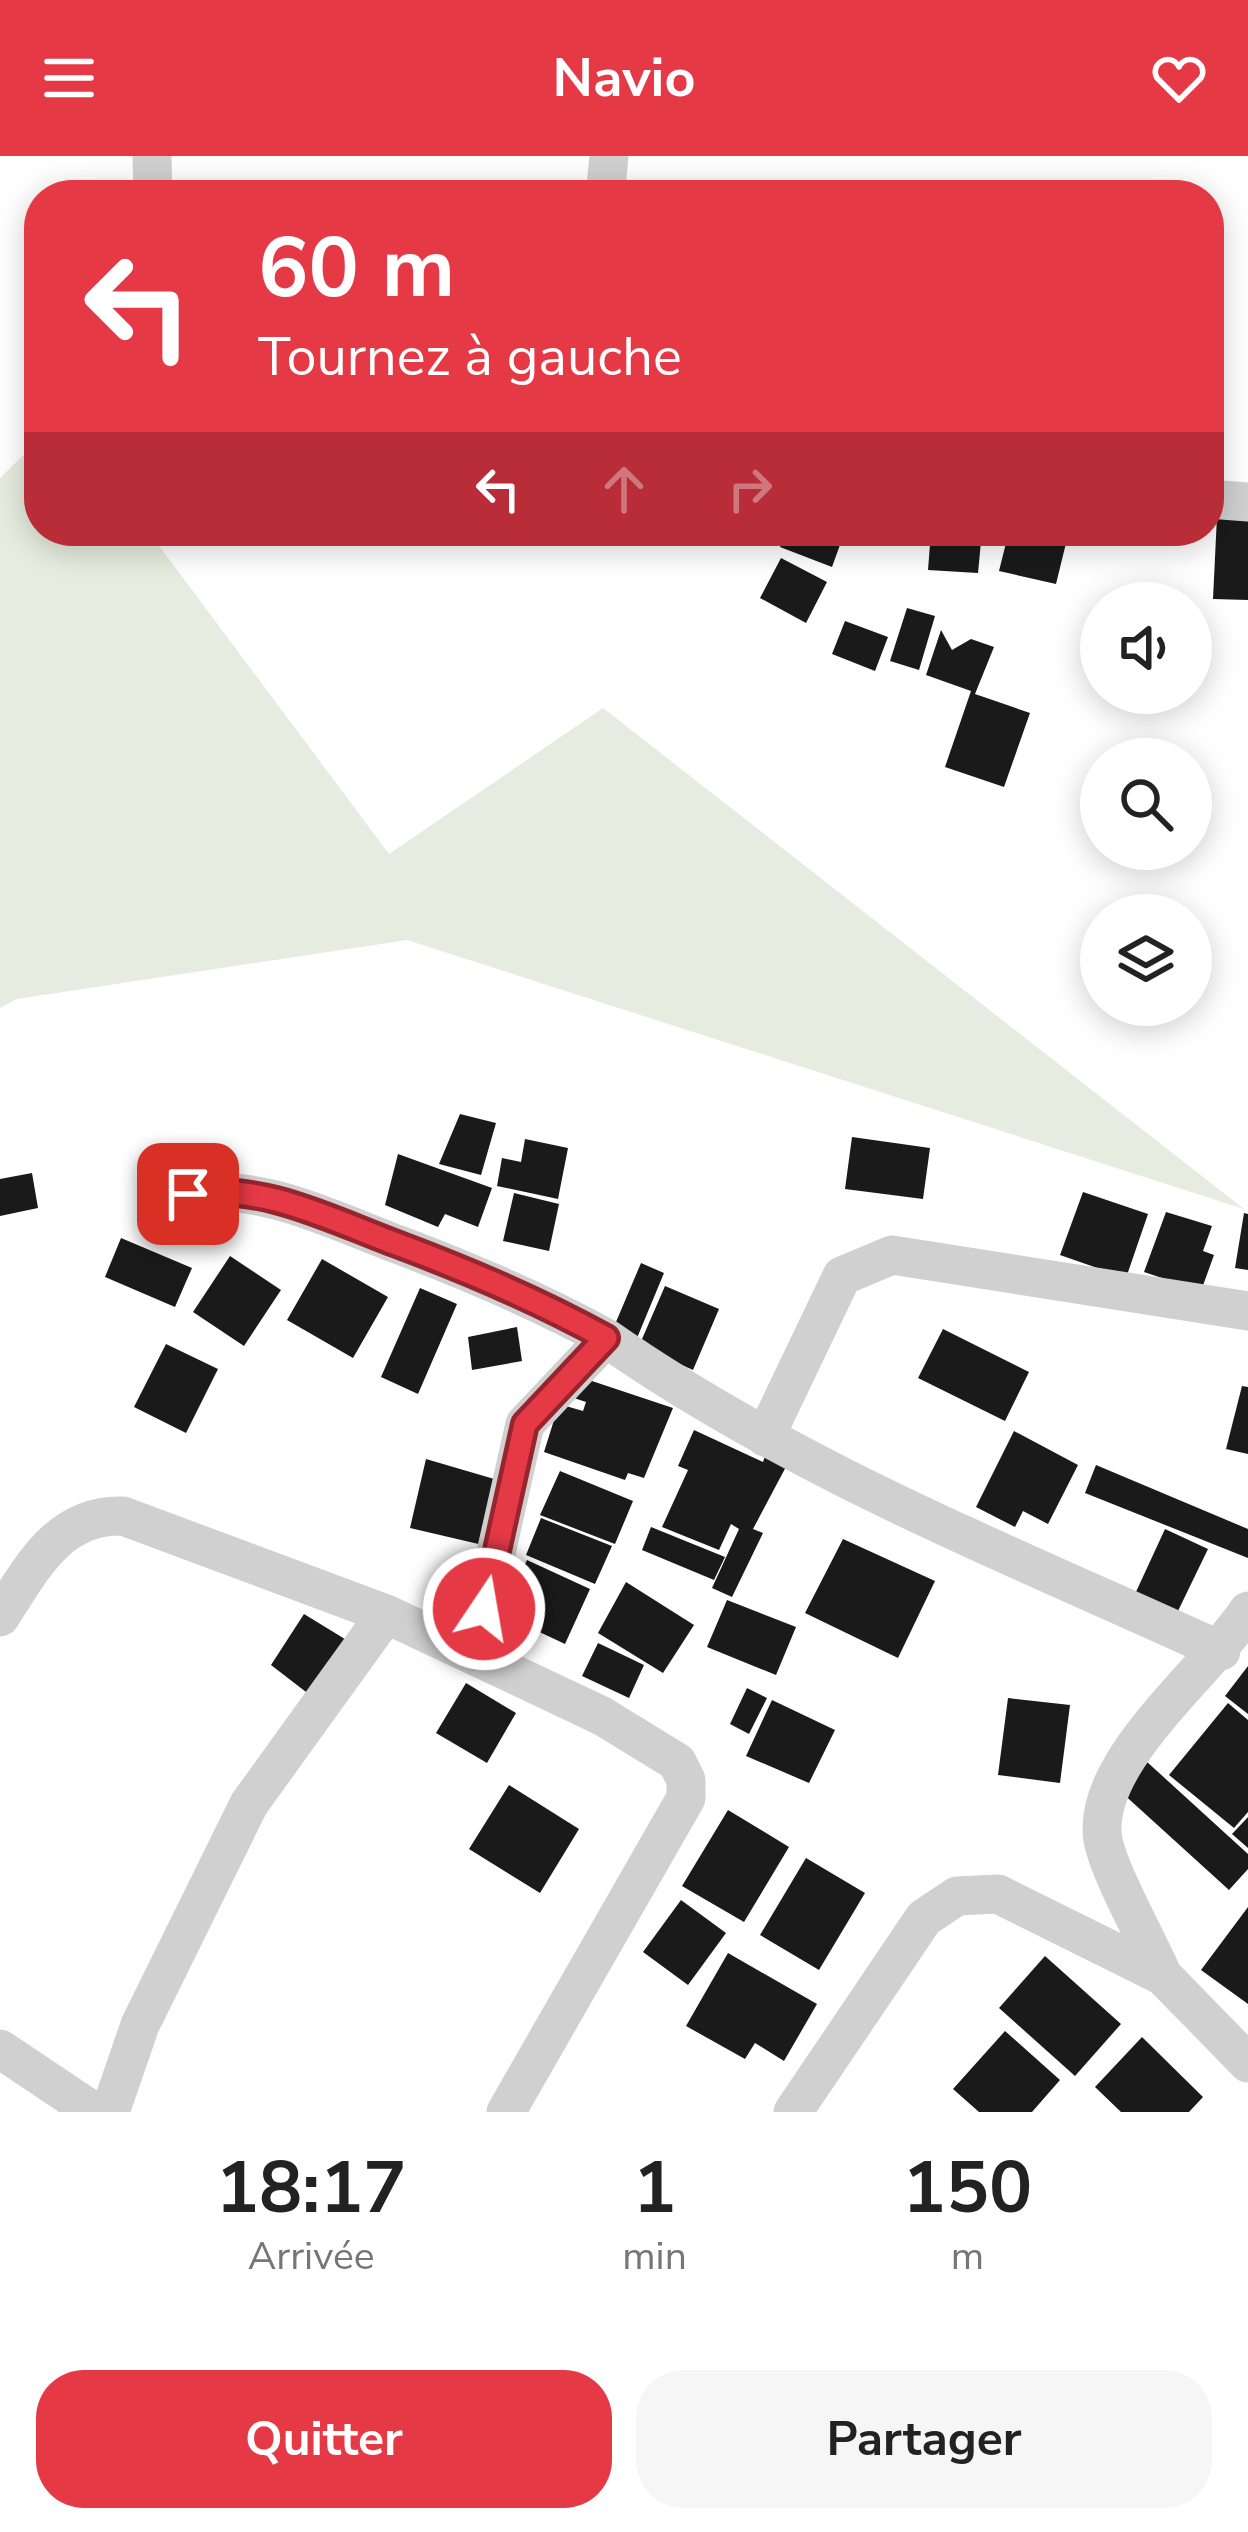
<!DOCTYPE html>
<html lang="fr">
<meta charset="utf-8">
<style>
:root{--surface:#fff;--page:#f6f6f6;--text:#222;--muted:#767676;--accent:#e63946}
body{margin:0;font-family:"Nunito Sans",sans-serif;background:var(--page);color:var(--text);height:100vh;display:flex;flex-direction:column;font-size:45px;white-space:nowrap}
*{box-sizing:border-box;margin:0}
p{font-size:39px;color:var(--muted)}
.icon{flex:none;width:66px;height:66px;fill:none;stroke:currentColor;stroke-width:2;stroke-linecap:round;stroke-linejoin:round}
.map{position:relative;height:1956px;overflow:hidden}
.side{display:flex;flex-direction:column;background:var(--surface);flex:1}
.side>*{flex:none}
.banner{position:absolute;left:24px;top:24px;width:1200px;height:366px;border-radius:48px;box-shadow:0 6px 30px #0003;background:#e63946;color:#fff;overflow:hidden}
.controls{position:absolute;left:1080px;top:426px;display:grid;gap:24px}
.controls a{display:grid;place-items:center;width:132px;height:132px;border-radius:50%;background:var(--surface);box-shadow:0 6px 30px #0003;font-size:60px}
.pin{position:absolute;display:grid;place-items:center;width:102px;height:102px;color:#fff;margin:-51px;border-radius:24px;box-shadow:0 6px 18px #0006}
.me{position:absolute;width:132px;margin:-66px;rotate:12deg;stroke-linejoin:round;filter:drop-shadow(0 0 9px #0008)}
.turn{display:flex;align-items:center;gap:42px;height:252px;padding:0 36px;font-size:54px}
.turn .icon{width:156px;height:156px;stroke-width:2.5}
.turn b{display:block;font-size:84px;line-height:102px}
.lanes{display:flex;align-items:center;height:114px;padding:0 36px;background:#0003;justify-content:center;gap:60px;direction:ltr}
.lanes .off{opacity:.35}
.eta{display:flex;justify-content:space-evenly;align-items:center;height:204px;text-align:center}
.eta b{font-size:72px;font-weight:700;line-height:84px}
.cta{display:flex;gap:24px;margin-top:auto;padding:24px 36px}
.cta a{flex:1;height:138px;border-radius:48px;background:var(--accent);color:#fff;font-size:48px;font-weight:700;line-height:138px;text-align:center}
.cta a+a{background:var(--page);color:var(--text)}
header{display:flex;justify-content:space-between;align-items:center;height:156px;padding:0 36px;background:var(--accent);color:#fff;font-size:54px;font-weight:700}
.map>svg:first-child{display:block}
.green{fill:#e6ecdf}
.building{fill:#1a1a1a}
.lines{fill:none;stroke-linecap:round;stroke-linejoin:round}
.minor{stroke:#d0d0d0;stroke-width:39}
.route-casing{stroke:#96252e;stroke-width:30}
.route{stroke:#e63946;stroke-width:21}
</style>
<header><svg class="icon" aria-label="menu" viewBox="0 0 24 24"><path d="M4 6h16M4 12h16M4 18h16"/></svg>Navio<svg class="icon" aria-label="heart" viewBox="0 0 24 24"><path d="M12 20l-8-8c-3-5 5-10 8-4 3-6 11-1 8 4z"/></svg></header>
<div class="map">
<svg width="1248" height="1956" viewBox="0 0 1248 1956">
<rect width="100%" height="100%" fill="#fff"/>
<path class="green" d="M39,284V375H148L389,698L603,552L1244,1053L407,784L17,843L0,852V322Z"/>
<path class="building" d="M1217,360L1248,362V444L1213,443Z
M786,375H845L832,411L780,391Z
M931,375H982L978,417L928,414Z
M1009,375H1069L1056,428L999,415Z
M781,402L827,426L806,467L760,442Z
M907,452L935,460L919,514L890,505Z
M845,465L888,481L875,515L832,498Z
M941,474L952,494L971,483L994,491L975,538L1030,557L1004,631L945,611L971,535L926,519Z
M460,958L496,967L481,1019L439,1008Z
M852,981L930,992L923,1043L845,1033Z
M525,983L568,992L558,1043L497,1030L502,1002L521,1006Z
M398,998L492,1032L478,1071L445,1058L438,1071L385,1049Z
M32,1017L38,1052L0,1060V1023Z
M1083,1036L1148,1058L1126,1122L1060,1099Z
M514,1037L559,1048L549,1095L503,1085Z
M1166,1056L1212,1070L1203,1095L1214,1099L1201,1135L1144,1116Z
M1244,1057L1248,1058V1114L1235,1112Z
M121,1082L192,1112L175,1151L105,1121Z
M230,1100L281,1134L244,1190L193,1156Z
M322,1103L388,1141L353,1202L287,1164Z
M641,1107L664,1117L637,1182L613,1173Z
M665,1130L719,1153L693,1214L639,1190Z
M420,1132L457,1148L418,1238L381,1221Z
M517,1171L522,1205L472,1214L468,1181Z
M943,1173L1029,1216L1005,1265L918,1222Z
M166,1188L218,1213L186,1277L134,1251Z
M580,1221L673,1252L644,1322L628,1317L625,1324L544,1296L559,1248L583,1255L586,1246L574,1242Z
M1242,1230L1248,1231V1298L1226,1293Z
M694,1274L763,1306L766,1297L788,1307L753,1373L763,1377L732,1441L712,1432L739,1373L731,1368L719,1394L662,1371L688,1314L678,1310Z
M1014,1275L1078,1309L1048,1368L1023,1355L1015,1371L976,1351Z
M426,1303L501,1325L487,1390L410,1372Z
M1096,1309L1248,1373V1402L1085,1337Z
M560,1315L633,1345L615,1388L540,1359Z
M541,1362L612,1390L595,1428L526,1399Z
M651,1371L725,1401L714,1424L642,1394Z
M1165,1373L1208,1393L1177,1457L1135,1438Z
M843,1383L935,1425L898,1502L805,1457Z
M527,1404L590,1433L565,1488L501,1458Z
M626,1426L694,1469L663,1517L598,1477Z
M727,1444L796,1471L776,1519L707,1491Z
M304,1458L353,1488L319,1546L271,1509Z
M598,1487L644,1509L629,1542L582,1520Z
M1248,1510V1558L1225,1540Z
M466,1527L516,1557L487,1607L436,1577Z
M747,1532L767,1542L749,1578L730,1568Z
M1008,1542L1070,1549L1060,1627L998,1619Z
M772,1544L835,1574L809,1627L746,1600Z
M1228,1547L1248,1564V1656L1234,1672L1169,1619Z
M1146,1605L1248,1698V1713L1229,1734L1120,1635Z
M509,1629L579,1673L540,1737L469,1693Z
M728,1654L789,1691L744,1766L682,1730Z
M1248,1661V1692L1232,1678Z
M806,1702L865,1737L819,1814L760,1779Z
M681,1744L726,1777L688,1829L643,1796Z
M1248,1751V1848L1201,1814Z
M728,1797L817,1848L784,1905L755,1887L745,1903L686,1870Z
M1045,1800L1121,1868L1075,1920L999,1852Z
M1005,1875L1060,1924L1032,1956H979L953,1933Z
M1142,1881L1203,1941L1189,1956H1121L1095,1931Z"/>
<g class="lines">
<path class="minor" d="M152,0L153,39
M609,0L606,30L615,39
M1209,343L1248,346
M187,1038C265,1027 331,1064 402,1090C473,1117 539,1145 606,1182
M765,1281L842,1120L892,1099L1248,1155
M0,1461C32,1412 58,1358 123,1360L386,1458L473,1499
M1163,1820C1148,1785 1110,1719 1103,1684C1090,1607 1207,1517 1248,1455
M0,1893L94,1956
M110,1956L140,1869L249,1648L386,1458
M506,1956L686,1642V1624L677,1606L602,1560L473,1499L525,1268L606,1182C795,1314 1012,1399 1221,1495
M793,1956L924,1762L957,1740L998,1738L1163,1820L1248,1907"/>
</g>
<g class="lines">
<g class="route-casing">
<path id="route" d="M188,1038C265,1027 331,1064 402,1090C474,1117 539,1145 606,1182L525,1268L484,1453"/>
</g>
<use href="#route" class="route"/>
</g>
</svg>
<div class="controls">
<a><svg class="icon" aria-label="sound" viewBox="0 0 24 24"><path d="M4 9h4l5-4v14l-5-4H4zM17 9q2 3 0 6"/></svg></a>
<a><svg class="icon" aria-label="search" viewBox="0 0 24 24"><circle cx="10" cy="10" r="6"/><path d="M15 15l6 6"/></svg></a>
<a><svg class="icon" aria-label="layers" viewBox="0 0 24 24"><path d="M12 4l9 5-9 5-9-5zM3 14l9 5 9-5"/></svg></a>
</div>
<div class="pin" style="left:188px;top:1038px;background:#d93025"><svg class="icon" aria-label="arrive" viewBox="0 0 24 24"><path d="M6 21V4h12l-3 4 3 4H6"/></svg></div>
<svg class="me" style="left:484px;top:1453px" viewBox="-20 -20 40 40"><circle r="17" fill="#e63946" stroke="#fff" stroke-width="3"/><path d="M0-11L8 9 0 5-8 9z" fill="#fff"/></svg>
<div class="banner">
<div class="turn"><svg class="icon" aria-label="left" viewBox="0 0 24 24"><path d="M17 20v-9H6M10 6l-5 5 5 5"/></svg><div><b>60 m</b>Tournez à gauche</div></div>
<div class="lanes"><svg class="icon" aria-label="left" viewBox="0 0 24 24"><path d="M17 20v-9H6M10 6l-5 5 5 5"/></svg><svg class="icon off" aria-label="ahead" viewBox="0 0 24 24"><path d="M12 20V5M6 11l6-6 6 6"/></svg><svg class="icon off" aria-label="right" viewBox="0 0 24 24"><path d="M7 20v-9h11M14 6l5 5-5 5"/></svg></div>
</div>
</div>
<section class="side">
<div class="eta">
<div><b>18:17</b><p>Arrivée</p></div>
<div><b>1</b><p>min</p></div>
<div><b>150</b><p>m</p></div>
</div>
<div class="cta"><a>Quitter</a><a>Partager</a></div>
</section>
